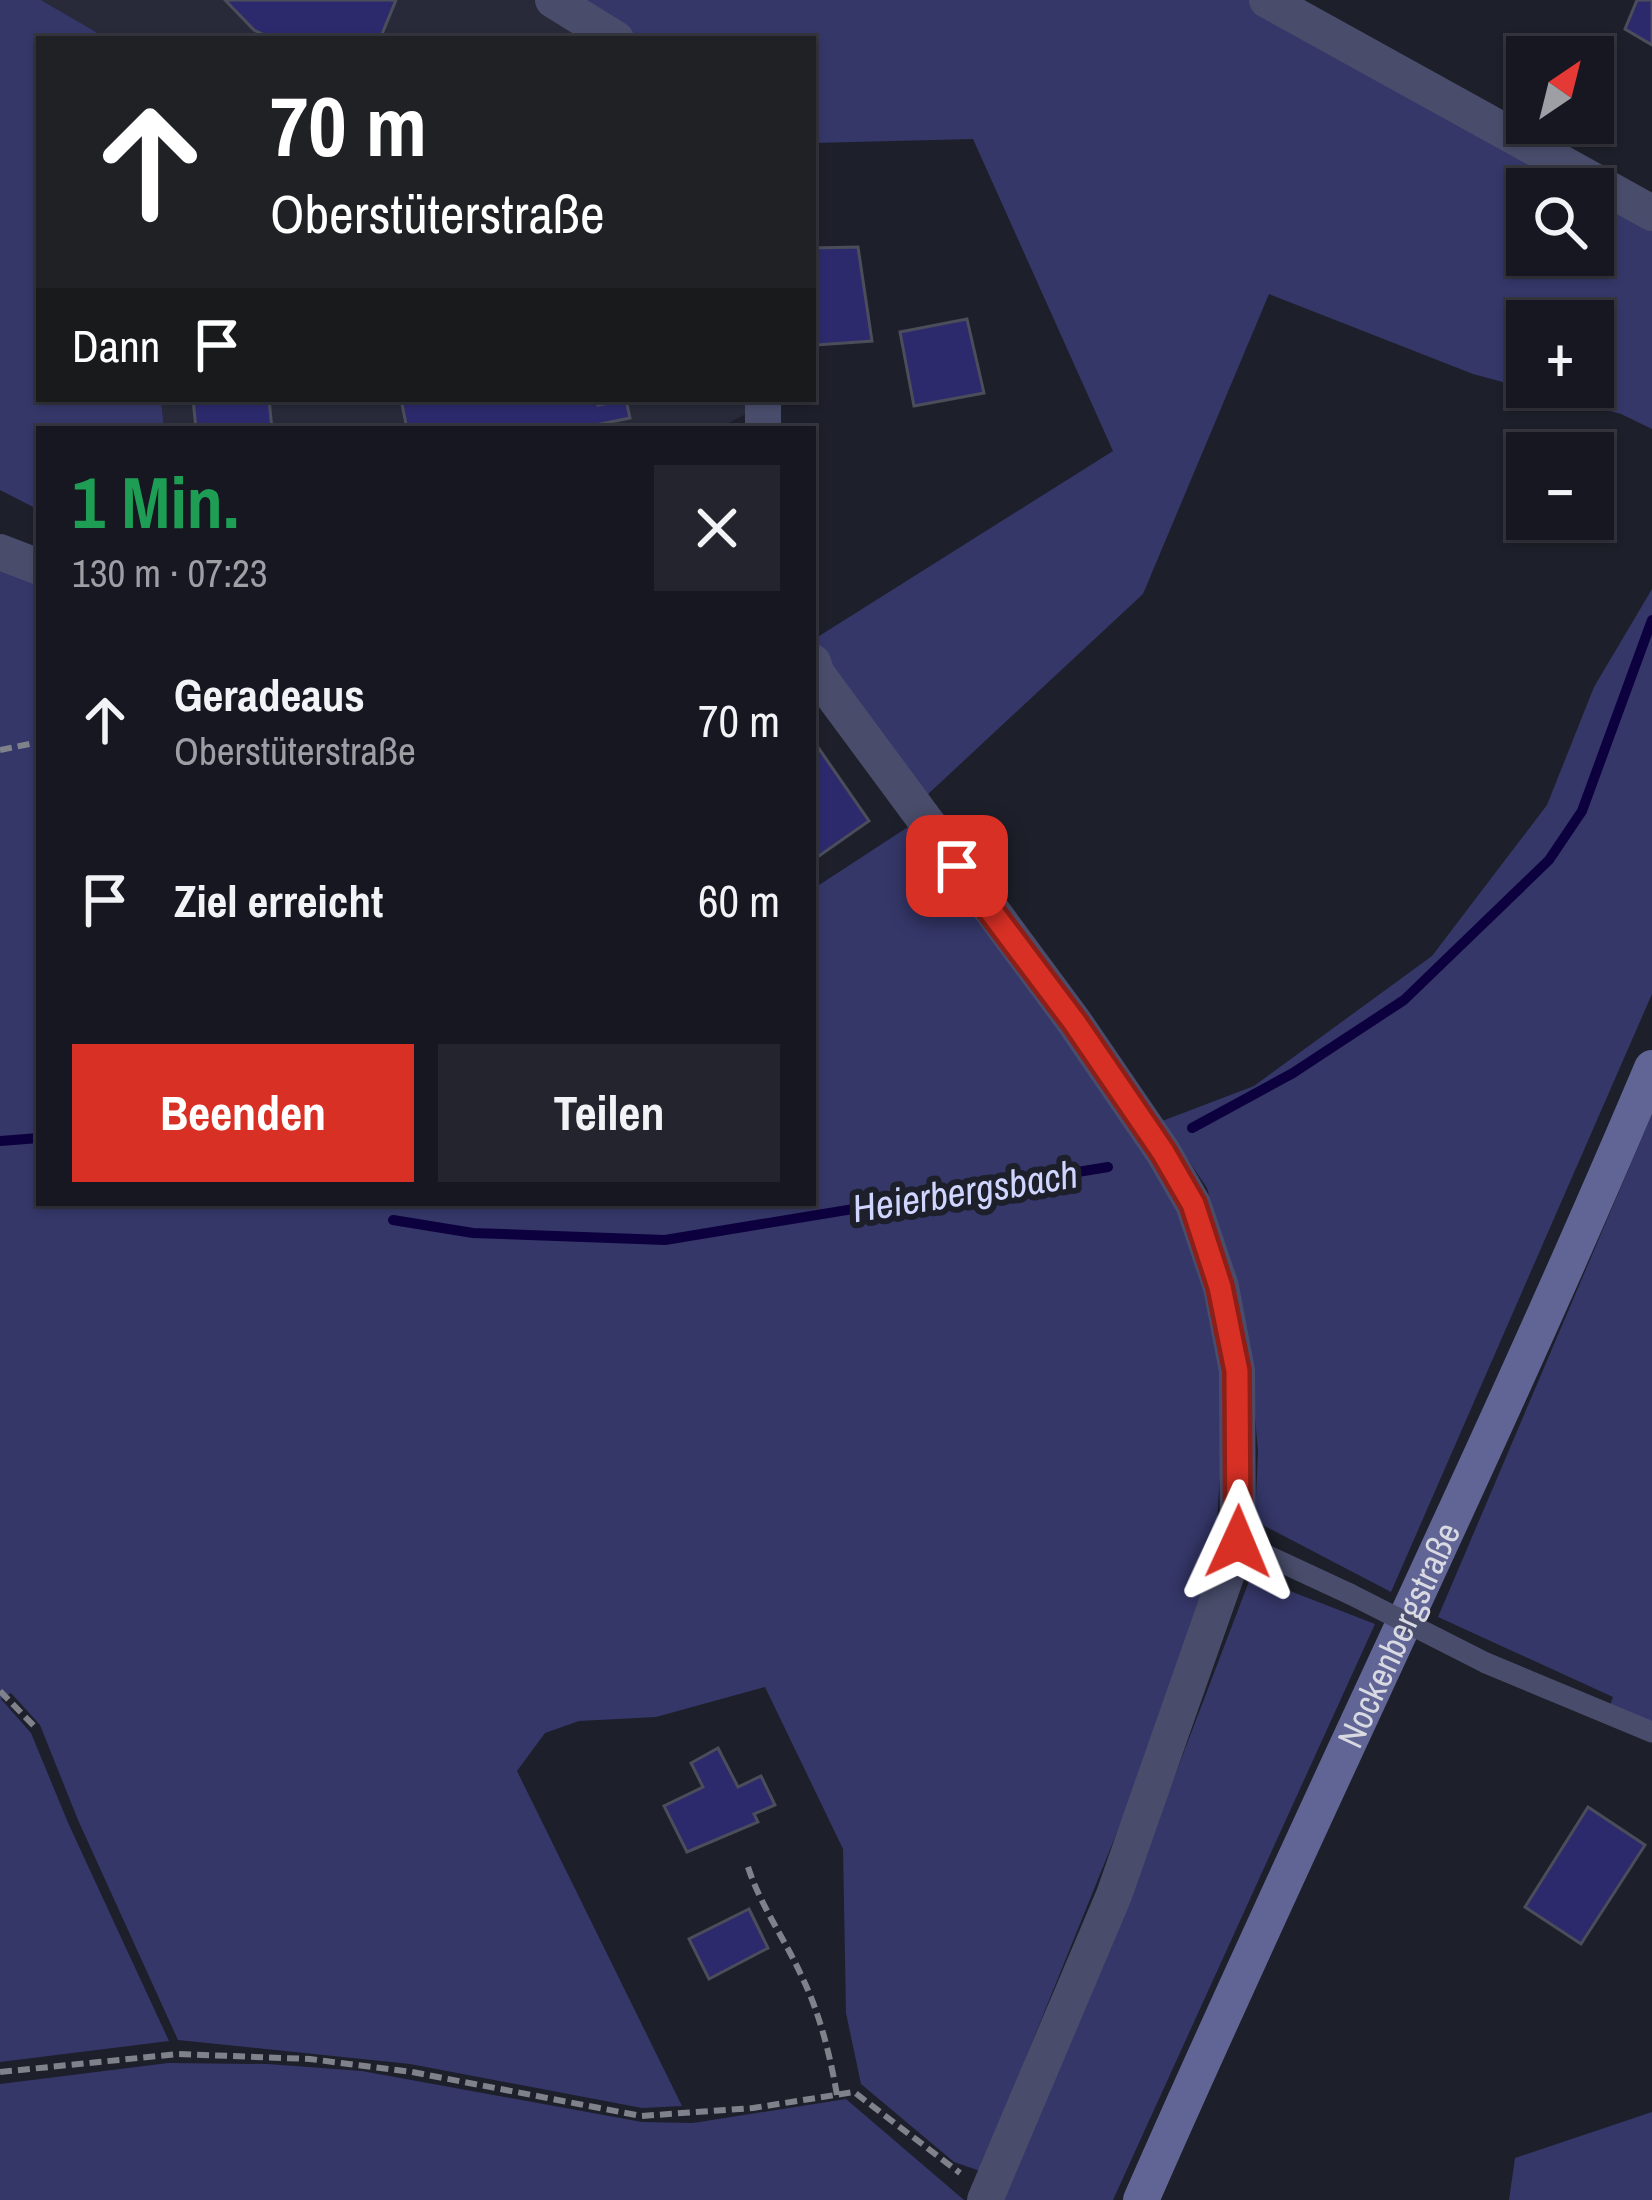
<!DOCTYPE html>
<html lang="de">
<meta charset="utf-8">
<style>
:root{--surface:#161720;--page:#23242d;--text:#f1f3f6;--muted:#9e9fa5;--line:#35363e;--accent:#d93025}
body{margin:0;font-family:"Archivo Narrow",sans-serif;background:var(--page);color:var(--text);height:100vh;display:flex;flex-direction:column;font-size:45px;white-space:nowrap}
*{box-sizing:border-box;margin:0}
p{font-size:39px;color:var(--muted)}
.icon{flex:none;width:66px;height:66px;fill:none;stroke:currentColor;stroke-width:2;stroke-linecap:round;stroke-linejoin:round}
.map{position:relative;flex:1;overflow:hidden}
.details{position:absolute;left:36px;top:426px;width:780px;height:780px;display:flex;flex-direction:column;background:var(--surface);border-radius:0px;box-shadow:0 3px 9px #0004,0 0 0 3px var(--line)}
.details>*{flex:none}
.banner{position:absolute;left:36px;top:36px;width:780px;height:366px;border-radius:0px;box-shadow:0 3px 9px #0004,0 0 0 3px var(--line);background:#202124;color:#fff;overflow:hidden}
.needle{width:78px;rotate:35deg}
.tools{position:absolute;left:1506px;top:36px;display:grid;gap:24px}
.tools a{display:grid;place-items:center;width:108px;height:108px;border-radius:0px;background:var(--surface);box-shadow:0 3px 9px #0004,0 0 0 3px var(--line);font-size:60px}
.pin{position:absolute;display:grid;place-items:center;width:102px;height:102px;color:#fff;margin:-51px;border-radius:24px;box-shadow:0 6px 18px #0006}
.me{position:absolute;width:132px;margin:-66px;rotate:1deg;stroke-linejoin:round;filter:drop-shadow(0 0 9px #0008)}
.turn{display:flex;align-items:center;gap:42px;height:252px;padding:0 36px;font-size:54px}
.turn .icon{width:156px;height:156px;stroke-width:2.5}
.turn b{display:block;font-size:84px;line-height:102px}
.then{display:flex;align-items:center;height:114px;padding:0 36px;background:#0003;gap:24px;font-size:45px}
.round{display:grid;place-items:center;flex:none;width:126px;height:126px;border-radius:0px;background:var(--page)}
.summary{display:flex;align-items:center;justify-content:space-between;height:204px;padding:0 36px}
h1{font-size:72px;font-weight:800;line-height:90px;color:#1e9e55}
.cta{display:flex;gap:24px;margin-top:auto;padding:24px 36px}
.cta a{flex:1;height:138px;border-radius:0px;background:var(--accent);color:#fff;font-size:48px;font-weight:800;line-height:138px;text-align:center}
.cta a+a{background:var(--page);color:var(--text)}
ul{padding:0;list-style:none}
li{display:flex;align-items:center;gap:36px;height:180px;padding:0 36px}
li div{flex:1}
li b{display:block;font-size:45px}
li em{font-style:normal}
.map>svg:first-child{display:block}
.built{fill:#282a39}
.green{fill:#353769;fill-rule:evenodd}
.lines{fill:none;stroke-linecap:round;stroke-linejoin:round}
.stream{stroke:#0d003e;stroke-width:10}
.building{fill:#2c2a6c;stroke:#4b4d5a;stroke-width:3}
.path{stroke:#80828b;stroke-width:6;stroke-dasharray:12 6;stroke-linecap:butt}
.lane{stroke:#494d6b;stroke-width:21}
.street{stroke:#494d6b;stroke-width:36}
.secondary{stroke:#616596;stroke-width:36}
.lane-bridge{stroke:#494d6b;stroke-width:21}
.route-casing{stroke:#8d1f18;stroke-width:30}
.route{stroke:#d93025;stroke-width:21}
.labels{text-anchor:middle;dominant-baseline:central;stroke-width:12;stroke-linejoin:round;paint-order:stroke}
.street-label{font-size:36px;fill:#d8d9e1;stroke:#1d1f2a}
.water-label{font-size:39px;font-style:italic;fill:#d0d6ff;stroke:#1d1f2a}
</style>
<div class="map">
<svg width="1652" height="2200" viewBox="0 0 1652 2200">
<rect width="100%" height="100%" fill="#1d1f2a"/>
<path class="built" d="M41,0H534L600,39H108Z
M161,399H749L748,413L717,429H164Z"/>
<path class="green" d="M0,0H41L108,39H39V399H161L164,429H39V510L0,490Z
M570,0H1249L1652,220V429L1621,414L1473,374L1269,294L1143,594L926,796L832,675L816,638L1113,451L973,139L813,143V39H628ZM1527,189H1593V255H1527ZM1527,321H1593V387H1527Z
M0,555L39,572V1203H813V889L914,823L1158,1161L1196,1245L1226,1387L1215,1551L1177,1684L980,2171L954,2162L861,2084L846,2013L843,1849L765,1687L656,1717L579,1721L545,1733L517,1771L682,2106L642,2108L410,2064L178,2040L78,1820L40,1725L11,1693L1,1699L31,1733L69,1825L169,2041L0,2062Z
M1652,589V994L1391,1592L1255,1521L1258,1451L1248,1339L1207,1188L1162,1121L1254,1086L1432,956L1547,805L1594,687Z
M1652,1114V1732L1608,1710L1613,1697L1438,1617Z
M1251,1576L1375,1624L1113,2200H1001L1127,1901Z
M168,2063L268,2064L362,2071L642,2122L693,2123L846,2099L964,2200H0V2084Z
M1652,2112V2200H1509L1515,2158Z"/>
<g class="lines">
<path class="stream" d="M1192,1128L1293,1073L1404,1000L1549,860L1582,811L1652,620
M0,1141L39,1138
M393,1220L473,1233L665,1240L1108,1167"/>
</g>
<path class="building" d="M225,0H396L380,39H273L254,30Z
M1637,0H1652V45L1625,29Z
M858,247L872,341L817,345L813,248Z
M967,319L984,393L914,406L900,332Z
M193,399H269L272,429H196Z
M401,399H596L598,405L626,400L630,418L576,429H407Z
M813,740L869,821L819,856L813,848Z
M718,1748L738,1787L761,1776L775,1805L754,1814L758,1822L687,1852L664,1806L703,1787L691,1763Z
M1588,1807L1645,1845L1581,1944L1525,1907Z
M749,1909L768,1948L709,1979L689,1939Z"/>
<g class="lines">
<path class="path" d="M0,750L39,742
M0,1691L36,1728
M748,1867C761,1907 785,1939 802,1977C820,2014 830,2055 837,2095
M0,2072L178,2054L310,2059L412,2072L641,2116L753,2108L854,2092L960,2173"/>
<path class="lane" d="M1238,1542L1350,1594
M1486,1663L1652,1732"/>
<path class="street" d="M553,0L616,39
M1267,0L1652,213
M763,399V429
M0,552L39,567
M813,662L817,674L1075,1023L1163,1152L1193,1204L1221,1287L1237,1371L1238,1542L1114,1895L985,2200"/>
<path class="secondary" id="s1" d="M1141,2200C1307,1821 1491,1450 1652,1068"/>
<path class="lane-bridge" d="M1350,1594L1486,1663"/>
</g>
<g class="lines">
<g class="route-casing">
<path id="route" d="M957,866L1075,1023L1163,1152L1193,1204L1220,1287L1237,1371L1238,1542"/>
</g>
<use href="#route" class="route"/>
</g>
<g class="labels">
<g class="street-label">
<text stroke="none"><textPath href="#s1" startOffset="621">Nockenbergstraße</textPath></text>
</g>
<g class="water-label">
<text transform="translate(965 1191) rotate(-9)">Heierbergsbach</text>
</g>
</g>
</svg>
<div class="tools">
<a><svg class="needle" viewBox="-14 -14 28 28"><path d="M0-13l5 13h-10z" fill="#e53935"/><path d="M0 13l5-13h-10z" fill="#9e9fa5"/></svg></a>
<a><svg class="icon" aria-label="search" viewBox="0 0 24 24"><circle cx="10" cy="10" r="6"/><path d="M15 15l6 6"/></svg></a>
<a>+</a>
<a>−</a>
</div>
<div class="pin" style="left:957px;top:866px;background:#d93025"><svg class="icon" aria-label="arrive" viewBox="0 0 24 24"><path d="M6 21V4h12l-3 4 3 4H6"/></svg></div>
<svg class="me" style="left:1238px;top:1542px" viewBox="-20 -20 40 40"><path d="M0-17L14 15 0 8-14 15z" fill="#d93025" stroke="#fff" stroke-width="4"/></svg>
<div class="banner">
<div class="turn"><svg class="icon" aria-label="ahead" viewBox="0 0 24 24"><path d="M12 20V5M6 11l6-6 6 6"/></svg><div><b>70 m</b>Oberstüterstraße</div></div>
<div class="then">Dann<svg class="icon" aria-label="arrive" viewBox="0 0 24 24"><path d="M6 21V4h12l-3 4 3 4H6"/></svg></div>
</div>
<section class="details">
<div class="summary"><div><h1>1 Min.</h1><p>130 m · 07:23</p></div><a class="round"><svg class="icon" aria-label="close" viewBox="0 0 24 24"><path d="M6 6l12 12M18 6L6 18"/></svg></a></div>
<ul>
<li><svg class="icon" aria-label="ahead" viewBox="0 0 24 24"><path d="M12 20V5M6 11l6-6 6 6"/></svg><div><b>Geradeaus</b><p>Oberstüterstraße</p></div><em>70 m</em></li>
<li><svg class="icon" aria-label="arrive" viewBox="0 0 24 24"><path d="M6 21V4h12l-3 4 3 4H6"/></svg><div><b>Ziel erreicht</b></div><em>60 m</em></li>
</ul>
<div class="cta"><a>Beenden</a><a>Teilen</a></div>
</section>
</div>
